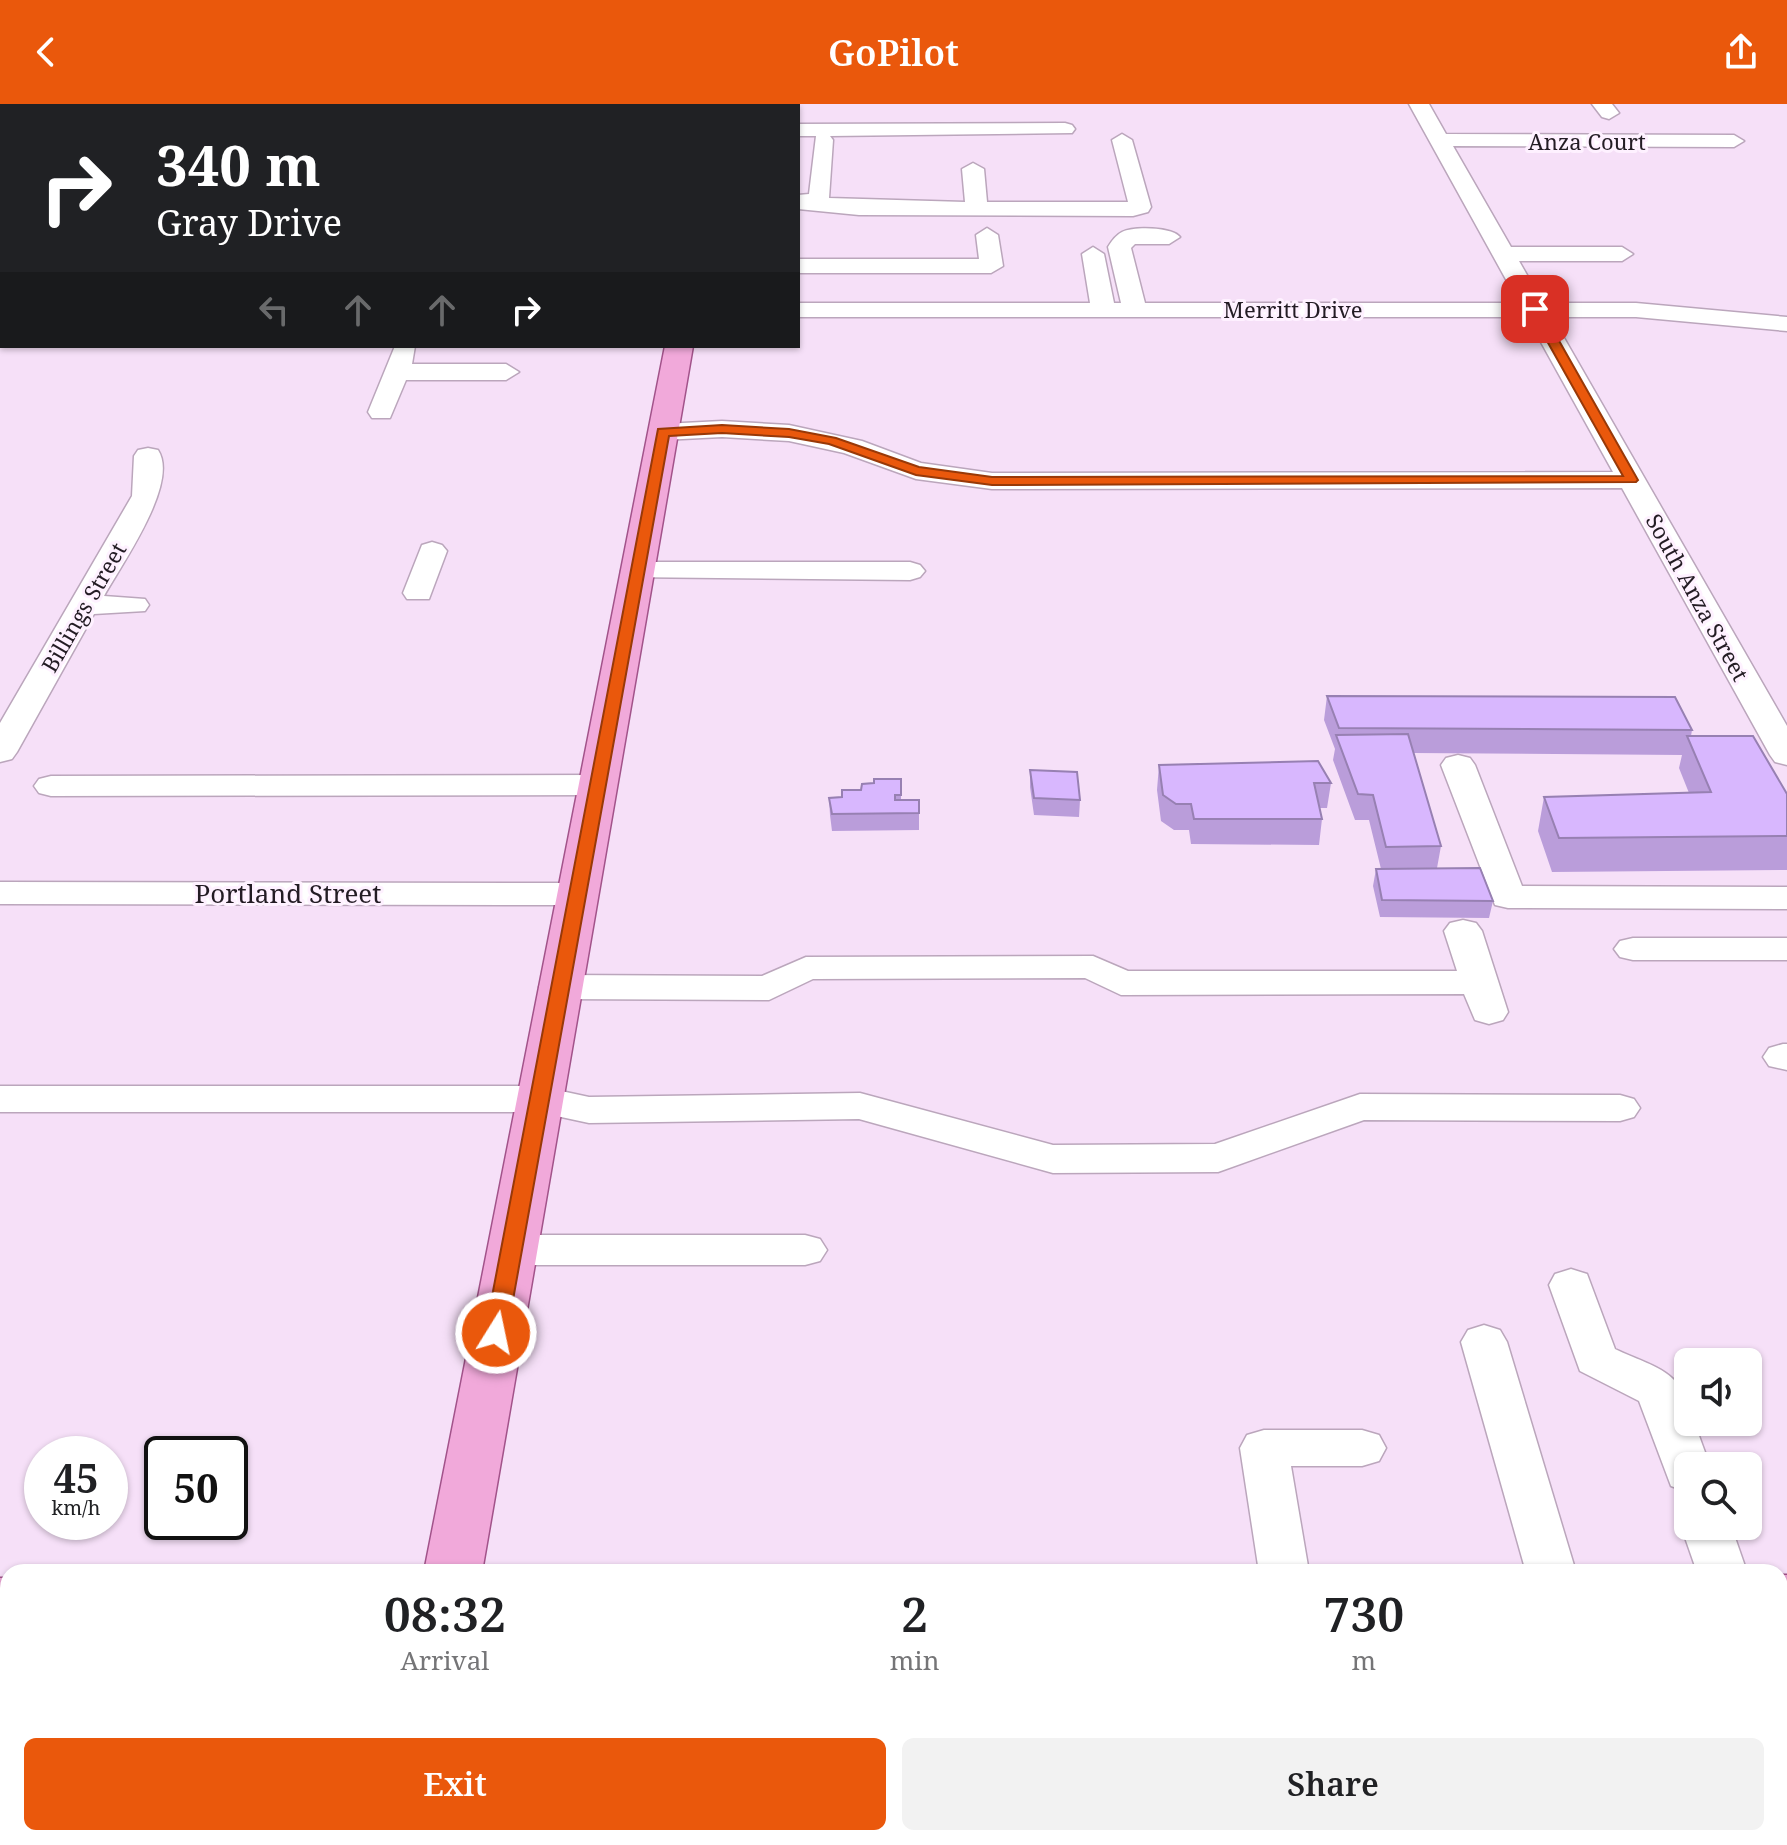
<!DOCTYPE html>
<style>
:root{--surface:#fff;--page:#f2f2f2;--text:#202124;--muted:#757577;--accent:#ea580c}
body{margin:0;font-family:"Noto Serif",serif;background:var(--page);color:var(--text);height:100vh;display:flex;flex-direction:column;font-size:30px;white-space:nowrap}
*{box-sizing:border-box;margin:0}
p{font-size:26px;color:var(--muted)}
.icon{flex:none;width:44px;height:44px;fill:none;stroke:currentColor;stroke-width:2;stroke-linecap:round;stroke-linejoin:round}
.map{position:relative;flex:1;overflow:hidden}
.drawer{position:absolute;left:0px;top:1460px;width:1788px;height:282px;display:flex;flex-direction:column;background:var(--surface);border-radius:24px 24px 0 0;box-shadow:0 2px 6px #0004}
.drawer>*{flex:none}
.hud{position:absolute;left:0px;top:0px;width:800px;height:244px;box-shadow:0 2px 6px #0004;background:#202124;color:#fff;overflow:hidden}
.buttons{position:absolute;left:1674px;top:1244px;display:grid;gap:16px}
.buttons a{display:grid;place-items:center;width:88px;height:88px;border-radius:12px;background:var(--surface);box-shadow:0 2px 6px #0004;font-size:40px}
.speed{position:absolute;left:24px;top:1332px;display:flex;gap:16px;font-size:40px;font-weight:700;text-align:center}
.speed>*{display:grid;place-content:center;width:104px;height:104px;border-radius:50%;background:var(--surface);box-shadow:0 2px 6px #0004;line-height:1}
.speed small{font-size:20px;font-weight:400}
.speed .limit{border:4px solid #111;border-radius:12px;background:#fff;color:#111}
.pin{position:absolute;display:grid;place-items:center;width:68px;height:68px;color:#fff;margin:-34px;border-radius:16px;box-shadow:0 4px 12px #0006}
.me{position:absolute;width:88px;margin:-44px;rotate:10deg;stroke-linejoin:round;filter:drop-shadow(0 0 6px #0008)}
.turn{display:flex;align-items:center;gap:28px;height:168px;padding:0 24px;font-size:36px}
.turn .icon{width:104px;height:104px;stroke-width:2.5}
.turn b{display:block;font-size:56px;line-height:68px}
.lanes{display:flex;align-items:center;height:76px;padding:0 24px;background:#0003;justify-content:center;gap:40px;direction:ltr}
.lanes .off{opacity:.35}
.eta{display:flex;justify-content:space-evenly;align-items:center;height:136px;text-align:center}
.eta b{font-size:48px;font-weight:600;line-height:56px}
.cta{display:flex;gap:16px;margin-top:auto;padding:16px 24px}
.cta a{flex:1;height:92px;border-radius:12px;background:var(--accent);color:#fff;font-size:32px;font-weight:600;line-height:92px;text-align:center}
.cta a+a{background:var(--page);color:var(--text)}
header{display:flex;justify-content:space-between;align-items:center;height:104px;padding:0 24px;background:var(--accent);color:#fff;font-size:36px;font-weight:600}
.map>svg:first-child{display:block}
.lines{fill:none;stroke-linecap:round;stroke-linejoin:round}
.minor-casing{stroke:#bba6bc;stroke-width:3}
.major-casing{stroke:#a2538a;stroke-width:3}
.minor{fill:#fff;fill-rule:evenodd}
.major{fill:#f1a9da;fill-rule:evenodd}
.wall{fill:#ba9dda}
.building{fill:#d8b7fe;stroke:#9780b2;stroke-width:2}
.route{fill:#ea580c;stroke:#983908;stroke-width:2}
.labels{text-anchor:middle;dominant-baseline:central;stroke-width:6;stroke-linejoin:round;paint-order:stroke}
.far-street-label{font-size:22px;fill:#231c24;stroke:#fef1ff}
.street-label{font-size:26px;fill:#231c24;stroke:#fef1ff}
</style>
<header><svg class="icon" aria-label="back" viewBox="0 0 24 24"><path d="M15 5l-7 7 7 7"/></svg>GoPilot<svg class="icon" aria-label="share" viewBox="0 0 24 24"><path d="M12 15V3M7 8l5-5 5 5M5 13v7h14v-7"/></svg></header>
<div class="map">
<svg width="1787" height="1741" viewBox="0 0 1787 1741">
<rect width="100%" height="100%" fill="#f6e0f8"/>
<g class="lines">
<g class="minor-casing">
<path id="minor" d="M365,0H385V2H365Z
M1409,0H1429L1446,30L1734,31L1744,37L1734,43L1453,42L1511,143H1622L1633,150L1622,157H1519L1543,199H1636L1787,213V227L1636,213H1552L1787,622V661L1775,658L1770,651L1622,384L992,385L916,375L844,349L789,337L722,333L663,336L654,334L650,328L654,322L663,320L722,317L789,321L862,337L921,359L992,369L1613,368L1527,213H798V199H1090L1082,150L1093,143L1104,150L1114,199H1121L1108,143C1111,138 1116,131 1122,128C1134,122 1172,123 1180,133L1169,140H1135L1131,144L1145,199H1519Z
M1592,0H1612L1619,9L1609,15L1602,13Z
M1065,19L1072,21L1075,25L1072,29L830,32L833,36L829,94L965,98L962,65L973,59L984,65L987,98H1128L1112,36L1122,30L1132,36L1151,103L1148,108L1133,112L859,111L798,105V91L809,90L816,32H798V20Z
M0,27H2L0,41Z
M0,62H2V74H0Z
M987,124L998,131L1003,162L991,169H798V155H979L976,131Z
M395,242H415L412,260H506L519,268L506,276H406L390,314H372L368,308Z
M148,344L158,346C180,379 121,461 104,492L145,495L149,501L145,507L94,510L17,648L12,655L0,658V619L132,392L134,352L138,346Z
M432,438L442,441L447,447L429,495H407L403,489L422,441Z
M636,458H910L920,461L925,467L920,473L910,476L626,473L621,467L626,461Z
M1458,651L1470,654L1475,661L1522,782L1787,783V805L1508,804L1495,801L1441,661L1446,654Z
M596,671L608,674L613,681L608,688L596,691L51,692L39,689L34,682L39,675L51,672Z
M0,778L575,779L588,782L593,790L588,798L575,801L0,800Z
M1463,816L1476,819L1482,827L1508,908L1503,916L1489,920L1475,916L1464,890L1121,891L1085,874L813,875L769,896L558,895L544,891L539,883L544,875L558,871L762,872L806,853L1093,852L1128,867H1457L1444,827L1450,819Z
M1633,834H1787V856H1633L1620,853L1614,845L1620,837Z
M1783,940H1787V966L1769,962L1763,953L1769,944Z
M0,982H538L589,993L860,989L1053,1041L1215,1040L1360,990L1620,991L1634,995L1640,1004L1634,1013L1620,1017L1364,1016L1218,1068L1053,1069L859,1015L589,1019L538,1008H0Z
M511,1131H805L820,1135L827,1146L820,1157L805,1161H511L496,1157L489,1146L496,1135Z
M1571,1165L1587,1170L1615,1245C1655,1264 1688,1267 1688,1318H1694L1710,1362H1688V1388L1671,1382L1639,1297L1580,1267L1549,1181L1555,1170Z
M1484,1221L1500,1226L1507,1238L1576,1468H1526L1461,1238L1468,1226Z
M1264,1326H1362L1379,1331L1386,1344L1379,1357L1362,1362H1291L1309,1468H1259L1240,1344L1247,1331Z
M1688,1409V1422H1731L1747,1468H1697L1681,1422Z
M385,1734H441L440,1741H384Z
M1364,1734H1420L1421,1741H1365Z"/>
</g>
<g class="major-casing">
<path id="major" d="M665,242H693L482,1468H424Z
M1780,1471H1787V1519H1780Z
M0,1474H8V1522H0Z"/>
</g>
<use href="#minor" class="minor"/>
<use href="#major" class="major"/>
</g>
<path class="wall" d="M1327,592L1692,626L1691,632L1787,690V766L1552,768L1538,727L1544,693L1689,689L1679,664L1682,651L1413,649L1441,742L1437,764L1493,797L1489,814L1380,813L1373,782L1376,765H1381L1369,716H1355L1333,656L1335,645L1324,616Z
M1159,661L1331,679L1327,704H1320L1322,715L1319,741L1191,740L1189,726H1174L1161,717L1157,686Z
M1030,666L1080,696L1079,713L1034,711L1030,683Z
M901,675V696H919V726L832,727L830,711L829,694L842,693L861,686L874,679Z"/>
<path class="building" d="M1327,592L1675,593L1692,626L1339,624Z
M1408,630L1441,742L1386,743L1373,691L1358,690L1336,631Z
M1687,632H1753L1787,690V732L1559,734L1544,693L1711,688Z
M1318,657L1331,679H1314L1322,715H1194L1191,700H1176L1163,691L1159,661Z
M1030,666L1077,668L1080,696L1034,694Z
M874,675H901V691H895V696H919V709L832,710L829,694L842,693V686H861L862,680L874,679Z
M1480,764L1493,797L1382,796L1376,765Z
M798,1734H900V1741H798Z"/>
<path class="route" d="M1535,201L1541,205L1638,376L1636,378L992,381L916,371L829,340L789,333L722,329L669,332L507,1229L504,1235H488L485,1229L658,325L722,321L789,325L836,334L919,363L992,373L1623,372L1529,205Z"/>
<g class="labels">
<g class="far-street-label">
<text x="1587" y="37">Anza Court</text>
<text x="1293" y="205">Merritt Drive</text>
<text transform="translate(1698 493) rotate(61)">South Anza Street</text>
<text transform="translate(83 503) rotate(-60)">Billings Street</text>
</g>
<g class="street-label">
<text x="288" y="789">Portland Street</text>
</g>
</g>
</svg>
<div class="buttons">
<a><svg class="icon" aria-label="sound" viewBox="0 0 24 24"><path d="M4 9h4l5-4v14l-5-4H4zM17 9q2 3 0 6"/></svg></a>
<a><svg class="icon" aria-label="search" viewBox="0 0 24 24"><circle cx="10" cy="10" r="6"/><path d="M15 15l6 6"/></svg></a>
</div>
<div class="speed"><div>45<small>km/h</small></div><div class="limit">50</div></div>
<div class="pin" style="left:1535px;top:205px;background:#d93025"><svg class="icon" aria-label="arrive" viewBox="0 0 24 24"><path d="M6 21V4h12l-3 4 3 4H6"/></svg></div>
<svg class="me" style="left:496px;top:1229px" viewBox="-20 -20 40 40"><circle r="17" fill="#ea580c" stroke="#fff" stroke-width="3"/><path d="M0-11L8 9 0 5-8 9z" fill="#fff"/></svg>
<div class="hud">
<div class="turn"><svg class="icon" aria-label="right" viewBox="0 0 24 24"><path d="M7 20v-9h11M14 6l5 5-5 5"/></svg><div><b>340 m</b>Gray Drive</div></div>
<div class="lanes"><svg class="icon off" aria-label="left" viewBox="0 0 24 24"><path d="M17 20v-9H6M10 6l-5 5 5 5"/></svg><svg class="icon off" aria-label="ahead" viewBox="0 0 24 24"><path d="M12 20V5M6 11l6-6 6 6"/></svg><svg class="icon off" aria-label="ahead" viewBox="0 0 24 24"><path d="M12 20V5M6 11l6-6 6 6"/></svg><svg class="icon" aria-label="right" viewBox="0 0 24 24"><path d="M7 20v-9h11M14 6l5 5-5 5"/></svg></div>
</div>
<section class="drawer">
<div class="eta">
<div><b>08:32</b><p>Arrival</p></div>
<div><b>2</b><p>min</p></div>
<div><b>730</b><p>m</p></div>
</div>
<div class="cta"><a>Exit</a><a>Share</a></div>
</section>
</div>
